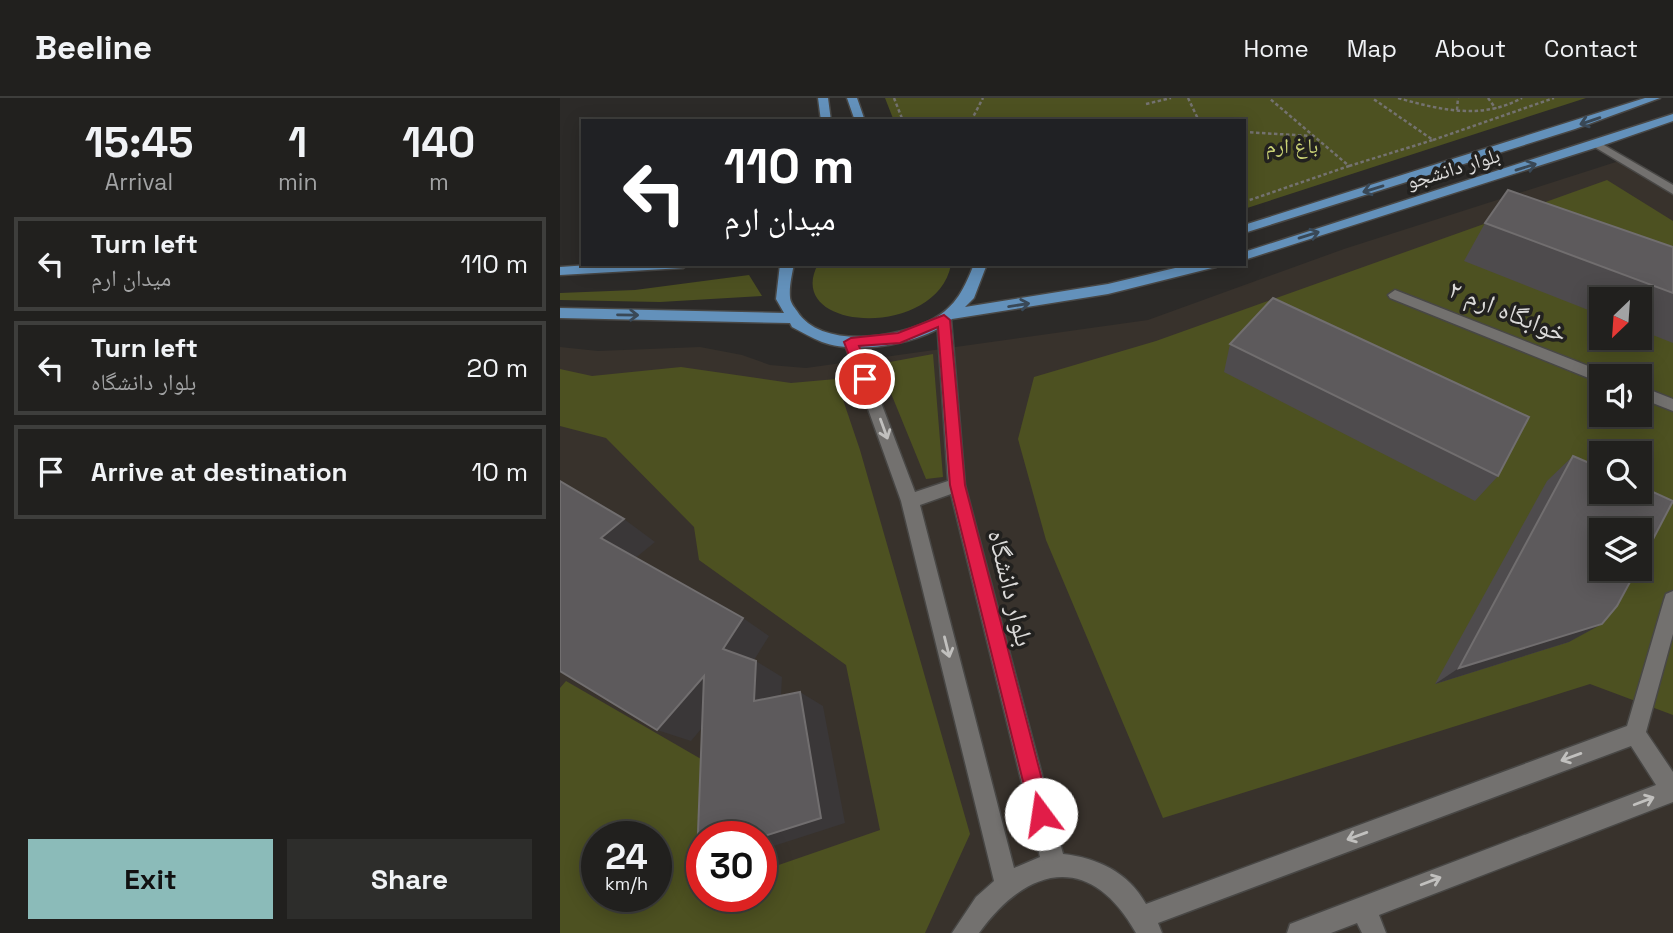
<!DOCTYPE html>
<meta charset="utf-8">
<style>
:root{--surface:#21201e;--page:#2d2d2b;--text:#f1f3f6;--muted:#a2a3a4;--line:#3e3e3c;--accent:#8bbbb9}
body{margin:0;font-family:"Space Grotesk","Noto Naskh Arabic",sans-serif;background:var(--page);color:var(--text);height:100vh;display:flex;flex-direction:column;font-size:26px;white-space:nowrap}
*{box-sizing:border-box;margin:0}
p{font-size:23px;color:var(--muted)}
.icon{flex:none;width:38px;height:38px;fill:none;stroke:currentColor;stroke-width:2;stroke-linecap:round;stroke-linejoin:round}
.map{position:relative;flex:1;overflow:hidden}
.side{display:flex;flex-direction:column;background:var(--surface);width:560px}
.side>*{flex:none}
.top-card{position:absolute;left:21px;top:21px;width:665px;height:147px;border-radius:0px;box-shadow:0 4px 18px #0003,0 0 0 2px var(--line);background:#202124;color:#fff;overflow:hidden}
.needle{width:46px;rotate:205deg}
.tools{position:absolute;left:1029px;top:189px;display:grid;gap:14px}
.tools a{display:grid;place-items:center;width:63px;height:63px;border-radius:0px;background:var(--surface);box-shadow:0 4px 18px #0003,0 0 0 2px var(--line);font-size:35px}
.speed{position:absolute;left:21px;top:723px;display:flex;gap:14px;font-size:35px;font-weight:700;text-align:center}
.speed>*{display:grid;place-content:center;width:91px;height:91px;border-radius:50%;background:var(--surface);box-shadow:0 4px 18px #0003,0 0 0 2px var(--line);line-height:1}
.speed small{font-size:18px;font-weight:400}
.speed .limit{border:10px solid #d22;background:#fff;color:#111}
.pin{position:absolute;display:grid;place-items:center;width:60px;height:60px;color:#fff;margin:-30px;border:4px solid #fff;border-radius:50%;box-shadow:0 2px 7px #0007}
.me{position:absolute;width:77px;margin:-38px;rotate:346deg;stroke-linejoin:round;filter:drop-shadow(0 0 5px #0008)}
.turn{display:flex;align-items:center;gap:24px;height:147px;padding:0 28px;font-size:32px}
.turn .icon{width:91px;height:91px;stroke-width:2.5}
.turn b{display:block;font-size:49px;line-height:60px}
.eta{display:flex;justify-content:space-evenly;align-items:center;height:119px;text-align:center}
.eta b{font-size:42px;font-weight:600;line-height:49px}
.button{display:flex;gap:14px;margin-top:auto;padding:14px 28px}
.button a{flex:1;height:80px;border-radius:0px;background:var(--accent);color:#111;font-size:28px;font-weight:600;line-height:80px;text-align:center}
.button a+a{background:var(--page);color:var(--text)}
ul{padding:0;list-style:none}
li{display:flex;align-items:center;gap:21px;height:94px;margin:0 14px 10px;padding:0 14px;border:4px solid var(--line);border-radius:0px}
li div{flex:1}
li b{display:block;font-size:26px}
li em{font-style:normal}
header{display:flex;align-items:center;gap:42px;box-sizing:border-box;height:98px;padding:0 35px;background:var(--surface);border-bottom:2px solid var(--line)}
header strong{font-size:33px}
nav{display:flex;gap:38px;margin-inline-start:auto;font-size:24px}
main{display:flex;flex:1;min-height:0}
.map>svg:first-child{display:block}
.built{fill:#38322c;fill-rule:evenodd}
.green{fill:#4d5121;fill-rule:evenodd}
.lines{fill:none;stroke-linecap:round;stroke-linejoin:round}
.minor-casing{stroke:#484745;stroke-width:3}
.major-casing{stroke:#484745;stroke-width:3}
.path{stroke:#747270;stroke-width:2.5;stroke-dasharray:3.5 2.5;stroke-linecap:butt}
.minor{fill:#73716f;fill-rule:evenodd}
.major{fill:#6391bb;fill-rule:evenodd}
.wall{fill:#4e4b4d}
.shaded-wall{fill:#3a3738}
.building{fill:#5d5a5c;stroke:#716e6f;stroke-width:2}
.oneway{stroke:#394856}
.oneway2{stroke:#c1c0be}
.route{fill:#e11d48;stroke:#92132f;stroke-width:2}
.labels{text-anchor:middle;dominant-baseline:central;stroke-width:7;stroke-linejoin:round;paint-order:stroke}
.far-park-label{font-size:21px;fill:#cbd376;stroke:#22211f}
.far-street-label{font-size:21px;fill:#dbdad9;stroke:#22211f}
.street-label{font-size:26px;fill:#dbdad9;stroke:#22211f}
</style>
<header>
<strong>Beeline</strong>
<nav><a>Home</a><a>Map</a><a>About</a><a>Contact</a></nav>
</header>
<main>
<section class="side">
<div class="eta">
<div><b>15:45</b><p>Arrival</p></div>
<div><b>1</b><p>min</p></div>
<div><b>140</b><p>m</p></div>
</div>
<ul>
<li><svg class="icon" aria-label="left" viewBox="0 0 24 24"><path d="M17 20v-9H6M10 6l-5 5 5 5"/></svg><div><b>Turn left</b><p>میدان ارم</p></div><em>110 m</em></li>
<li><svg class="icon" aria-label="left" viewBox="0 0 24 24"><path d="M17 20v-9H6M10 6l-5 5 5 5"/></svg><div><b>Turn left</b><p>بلوار دانشگاه</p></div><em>20 m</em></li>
<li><svg class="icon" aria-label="arrive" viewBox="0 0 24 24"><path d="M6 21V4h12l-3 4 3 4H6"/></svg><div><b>Arrive at destination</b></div><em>10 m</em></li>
</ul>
<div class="button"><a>Exit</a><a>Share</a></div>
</section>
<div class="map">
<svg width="1113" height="835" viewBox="0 0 1113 835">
<rect width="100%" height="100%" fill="#2c2a28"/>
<path class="built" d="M1059,63L1113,97V835H0V249L38,253L140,249L182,257L210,267L246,270L588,222L784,151ZM1041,201H1080V240H1041ZM1041,278H1080V317H1041ZM1041,355H1080V394H1041ZM1041,432H1080V471H1041ZM37,738H96V798H37ZM142,738H201V798H142Z"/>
<path class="green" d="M325,0H1026L684,111V23H334Z
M1047,82L1113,123V617L1030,586L603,720L486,442L458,341L474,279L596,243ZM1041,201H1080V240H1041ZM1041,278H1080V317H1041ZM1041,355H1080V394H1041ZM1041,432H1080V471H1041Z
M258,166H390L391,167C376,242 222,234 258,166Z
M189,177L202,198L100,204L0,202V195L75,192Z
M373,256L383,379L366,381L319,266Z
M121,269L231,285L276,281L300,352L410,736L365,835H0V590L6,583L141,661L142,798H201V773L320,732L286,567L139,462L134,429L46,340L0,328V271L32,278ZM37,738H96V798H37Z"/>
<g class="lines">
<g class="minor-casing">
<path id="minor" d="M1037,43L1113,87V96L1033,48L1031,46Z
M835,192L1046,275L1048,278H1041V285L1036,283L830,200L828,197Z
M384,217L391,222L405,387L503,756C538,760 568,774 586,806L1067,628L1104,502L1106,496L1113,493V536L1086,634L1113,674V704L819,817L826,835H802L797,825L771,835H727L730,826L1096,687L1071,648L598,825L602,835H576C531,755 469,766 419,835H392L416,799L434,783L341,403L284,244L291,239L298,244L355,394L388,383L377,222ZM391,396L480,759L454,770L360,407Z
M1080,288L1113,301V313L1080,300Z"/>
</g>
<g class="major-casing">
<path id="major" d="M258,0H268L271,23H261Z
M287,0H297L305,23H295Z
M1085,0H1100L1015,31L684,135V127Z
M1113,16V23L1041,48L684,162V154Z
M43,166H129L123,170L0,177V169Z
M220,166H234C232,176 229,189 230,199C230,204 234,209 237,213C261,252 339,240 373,221C396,209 405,189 414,166H427L414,200L405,209L548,186L632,166H657L656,169L548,196L392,221C364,246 297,257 262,244C252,240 242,234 232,229L230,225L0,220V210L224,215L216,201Z"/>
</g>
<path class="path" d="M334,0L343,23
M628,0L639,23
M838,0C880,12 922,22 962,0
M928,0L936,11
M586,6L611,0
M897,12L898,0
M411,23L423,0
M684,34L751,38
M873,42L994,0
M789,68L873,42L812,0
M684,104L789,68L709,0"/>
<use href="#minor" class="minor"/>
<use href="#major" class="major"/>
</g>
<path class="wall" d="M925,125L1113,149V245L1080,232V201H1041V217L904,163Z
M670,246L938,378L915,403L664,274Z
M1013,358L1009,544L875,586L987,383Z"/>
<path class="shaded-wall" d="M64,421L95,444L73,462L41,440Z
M183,520L209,538L191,567L163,551Z
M1042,526L1009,544L875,586L899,570Z
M196,563L222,579L220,616L194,603Z
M144,578L173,593L131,643L97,632Z
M240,594L263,608L285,725L201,752V739Z"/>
<path class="building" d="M948,92L1113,149V195L925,125Z
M713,200L969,319L938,378L670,246Z
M1013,358L1041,370V394H1080V388L1113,403L1080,466V432H1041V471H1077L1057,508L1042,526L899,570Z
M0,383L64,421L41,440L183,520L163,551L196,563L194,603L240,594L261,720L201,739L142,738V758L137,760L144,578L97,632L0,573Z"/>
<defs><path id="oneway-shaft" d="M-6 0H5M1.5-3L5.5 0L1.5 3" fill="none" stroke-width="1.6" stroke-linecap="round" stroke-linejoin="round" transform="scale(1.75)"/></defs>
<g class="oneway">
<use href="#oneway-shaft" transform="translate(1030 23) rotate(161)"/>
<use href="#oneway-shaft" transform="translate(966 69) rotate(-17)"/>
<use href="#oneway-shaft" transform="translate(813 91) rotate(163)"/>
<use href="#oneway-shaft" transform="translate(749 137) rotate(-17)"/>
<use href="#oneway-shaft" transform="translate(459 207) rotate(-9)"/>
<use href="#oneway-shaft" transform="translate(68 217) rotate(1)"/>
</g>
<g class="oneway2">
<use href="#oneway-shaft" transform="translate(324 331) rotate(70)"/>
<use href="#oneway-shaft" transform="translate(387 549) rotate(76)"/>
<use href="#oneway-shaft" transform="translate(1011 659) rotate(160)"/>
<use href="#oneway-shaft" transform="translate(1084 703) rotate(-21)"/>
<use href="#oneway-shaft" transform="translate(797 738) rotate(160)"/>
<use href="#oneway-shaft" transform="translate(871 783) rotate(-21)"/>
</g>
<path class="route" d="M384,217L390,222L405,387L491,716L488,723L481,726L474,723L471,716L390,387L378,229L340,245L299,248L312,281L305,286L298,281L284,244L291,240L338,235Z"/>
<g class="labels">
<g class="far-park-label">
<text x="732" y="47">باغ ارم</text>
</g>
<g class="far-street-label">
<text transform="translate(893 70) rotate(-17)">بلوار دانشجو</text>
</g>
<g class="street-label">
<text transform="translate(948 213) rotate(22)">خوابگاه ارم ۲</text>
<text transform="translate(451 490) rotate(76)">بلوار دانشگاه</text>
</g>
</g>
</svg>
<div class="tools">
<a><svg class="needle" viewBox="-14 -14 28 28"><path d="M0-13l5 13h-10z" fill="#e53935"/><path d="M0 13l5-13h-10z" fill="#a2a3a4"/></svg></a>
<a><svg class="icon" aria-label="sound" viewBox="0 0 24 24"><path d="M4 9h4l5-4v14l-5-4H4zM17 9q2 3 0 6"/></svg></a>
<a><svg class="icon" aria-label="search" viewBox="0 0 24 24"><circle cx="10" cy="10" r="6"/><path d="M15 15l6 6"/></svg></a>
<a><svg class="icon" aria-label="layers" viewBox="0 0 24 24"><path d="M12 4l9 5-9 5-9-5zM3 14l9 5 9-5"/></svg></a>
</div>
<div class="speed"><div>24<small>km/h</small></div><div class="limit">30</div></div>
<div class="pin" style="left:305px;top:281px;background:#d93025"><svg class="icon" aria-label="arrive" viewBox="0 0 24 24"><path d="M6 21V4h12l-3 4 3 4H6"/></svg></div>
<svg class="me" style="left:481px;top:716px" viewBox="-20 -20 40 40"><circle r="19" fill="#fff"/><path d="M0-13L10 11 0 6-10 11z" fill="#e11d48"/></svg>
<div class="top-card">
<div class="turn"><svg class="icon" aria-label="left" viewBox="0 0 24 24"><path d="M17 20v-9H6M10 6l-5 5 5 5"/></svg><div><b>110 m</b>میدان ارم</div></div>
</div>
</div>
</main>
